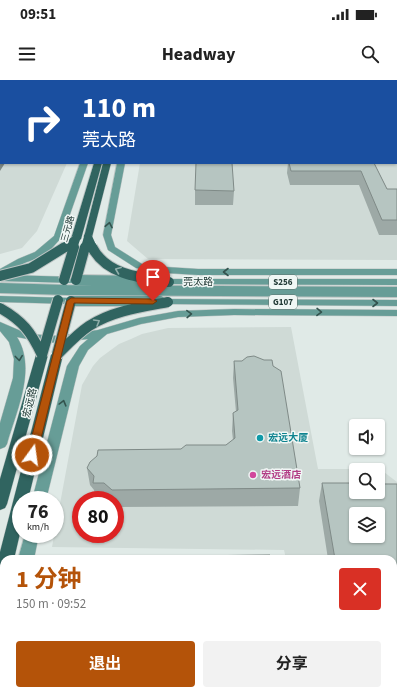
<!DOCTYPE html>
<html lang="zh">
<meta charset="utf-8">
<style>
:root{--surface:#fff;--page:#f2f2f2;--text:#222;--muted:#767676;--accent:#b45309}
body{margin:0;font-family:"Source Sans 3","Noto Sans SC",sans-serif;background:var(--page);color:var(--text);height:100vh;display:flex;flex-direction:column;font-size:15px;white-space:nowrap}
*{box-sizing:border-box;margin:0}
p{font-size:13px;color:var(--muted)}
.icon{flex:none;width:22px;height:22px;fill:none;stroke:currentColor;stroke-width:2;stroke-linecap:round;stroke-linejoin:round}
.map{position:relative;flex:1;overflow:hidden}
.panel{position:absolute;left:0px;top:475px;width:397px;height:140px;display:flex;flex-direction:column;background:var(--surface);border-radius:12px 12px 0 0;box-shadow:0 1px 3px #0004}
.panel>*{flex:none}
.banner{position:absolute;left:0px;top:0px;width:397px;height:84px;box-shadow:0 1px 3px #0004;background:#1a4fa0;color:#fff;overflow:hidden}
.tools{position:absolute;left:349px;top:339px;display:grid;gap:8px}
.tools a{display:grid;place-items:center;width:36px;height:36px;border-radius:4px;background:var(--surface);box-shadow:0 1px 3px #0004;font-size:20px}
.speed{position:absolute;left:12px;top:411px;display:flex;gap:8px;font-size:20px;font-weight:700;text-align:center}
.speed>*{display:grid;place-content:center;width:52px;height:52px;border-radius:50%;background:var(--surface);box-shadow:0 1px 3px #0004;line-height:1}
.speed small{font-size:10px;font-weight:400}
.speed .limit{border:6px solid #d22;background:#fff;color:#111}
.pin{position:absolute;display:grid;place-items:center;width:34px;height:34px;color:#fff;margin:-41px -17px;border-radius:50% 50% 50% 0;rotate:-45deg;box-shadow:0 0 4px #0007}
.pin .icon{rotate:45deg}
.me{position:absolute;width:44px;margin:-22px;rotate:14deg;stroke-linejoin:round;filter:drop-shadow(0 0 3px #0008)}
.turn{display:flex;align-items:center;gap:14px;height:84px;padding:0 16px;font-size:18px}
.turn .icon{width:52px;height:52px;stroke-width:2.5}
.turn b{display:block;font-size:28px;line-height:34px}
.round{display:grid;place-items:center;flex:none;width:42px;height:42px;border-radius:4px;background:var(--page)}
.head{display:flex;align-items:center;justify-content:space-between;height:68px;padding:0 16px}
h1{font-size:24px;font-weight:700;line-height:30px;color:var(--accent)}
.action{display:flex;gap:8px;margin-top:auto;padding:8px 16px}
.action a{flex:1;height:46px;border-radius:4px;background:var(--accent);color:#fff;font-size:16px;font-weight:700;line-height:46px;text-align:center}
.action a+a{background:var(--page);color:var(--text)}
.status{display:flex;justify-content:space-between;align-items:center;height:28px;padding:0 20px;background:var(--surface);direction:ltr}
.status svg{height:11px;fill:currentColor}
header{display:flex;justify-content:space-between;align-items:center;height:52px;padding:0 16px;background:var(--surface);font-size:18px;font-weight:700}
.map>svg:first-child{display:block}
.built{fill:#cfdad6;fill-rule:evenodd}
.lines{fill:none;stroke-linecap:round;stroke-linejoin:round}
.minor-casing{stroke:#a3b2ae;stroke-width:1}
.major-casing{stroke:#bdc4c3;stroke-width:1}
.highway-casing{stroke:#bdc4c3;stroke-width:1}
.minor{fill:#fff;fill-rule:evenodd}
.major{fill:#679d97;fill-rule:evenodd}
.highway{fill:#306460;fill-rule:evenodd}
.major-bridge-casing{stroke:#bdc4c3;stroke-width:12;stroke-linecap:butt}
.highway-bridge-far1-casing{stroke:#bdc4c3;stroke-width:8;stroke-linecap:butt}
.highway-bridge-casing{stroke:#bdc4c3;stroke-width:12;stroke-linecap:butt}
.major-bridge{stroke:#679d97;stroke-width:10}
.highway-bridge-far1{stroke:#306460;stroke-width:8}
.highway-bridge{stroke:#306460;stroke-width:10}
.wall{fill:#9da9a6}
.shaded-wall{fill:#7f8a87}
.building{fill:#b6c5c1;stroke:#7f8a87;fill-rule:evenodd}
.oneway{stroke:#33534e}
.oneway2{stroke:#90aeaa}
.route{fill:#b45309;stroke:#753606}
.culture-dot{fill:#0f9aa8;stroke:#f0f7f5;stroke-width:1.5}
.hotel-dot{fill:#d1479c;stroke:#f0f7f5;stroke-width:1.5}
.labels{text-anchor:middle;dominant-baseline:central;stroke-width:3;stroke-linejoin:round;paint-order:stroke}
.far-street-label{font-size:9px;fill:#223a36;stroke:#f0f7f5}
.shield{fill:#f0f7f5;stroke:#60736f;stroke-width:1}
.shield-label{font-size:9px;font-weight:bold;fill:#223a36}
.street-label{font-size:10px;fill:#223a36;stroke:#f0f7f5}
.culture-label{font-size:10px;font-weight:bold;fill:#0d838f;stroke:#f0f7f5;text-anchor:start}
.hotel-label{font-size:10px;font-weight:bold;fill:#b23c85;stroke:#f0f7f5;text-anchor:start}
</style>
<div class="status"><b>09:51</b><svg viewBox="0 0 49 12"><path d="M0 12V9h3v3zM5 12V6h3v6zM10 12V3h3v9zM15 12V0h3v12zM26 1h20v11H26zM47 4h2v5h-2z"/></svg></div>
<header><svg class="icon" aria-label="menu" viewBox="0 0 24 24"><path d="M4 6h16M4 12h16M4 18h16"/></svg>Headway<svg class="icon" aria-label="search" viewBox="0 0 24 24"><circle cx="10" cy="10" r="6"/><path d="M15 15l6 6"/></svg></header>
<div class="map">
<svg width="397" height="615" viewBox="0 0 397 615">
<rect width="100%" height="100%" fill="#e0eae7"/>
<path class="built" d="M0,0H84L1,1V83H67L37,151L22,168L0,174Z
M140,83H397V180L148,179L127,161Z
M291,247L318,389H380L397,402V615H300L299,611H393V479H286L284,470L52,467L82,305L93,286L100,278L119,264L131,259L142,254L168,248ZM356,390H378V412H356ZM81,420H115V454H81ZM356,434H378V456H356Z"/>
<g class="lines">
<g class="minor-casing">
<path id="minor" d="M347,0H353V1H347Z
M396,79H397V83H395Z"/>
</g>
<g class="major-casing">
<path id="major" d="M80,83H88L62,157L52,168L61,167L66,170L64,172C40,178 26,179 5,195L76,197L81,200L76,203L0,201V189L18,179L35,172L54,156Z
M117,83H125L111,155L115,167L142,184L166,187L198,189H397V195H198L166,193L136,188L108,170L103,155Z
M169,199H397V205L166,204L164,202L166,200Z
M0,216L71,218L76,221L71,224L0,222Z
M168,219L397,220V226L164,224L163,222L164,220Z
M234,229L397,230V236L234,235L178,237L141,244L107,254L88,270L79,286L46,420H32L67,286L80,266L88,259L48,263L17,257C37,289 16,332 7,364L5,367L0,369V343L13,298L14,279L9,262L0,251V242L28,254L59,256L98,250L139,238L178,231Z
M25,454H39L34,479H18Z
M4,552V576L0,577V554Z"/>
</g>
<g class="highway-casing">
<path id="highway" d="M112,0H118V1H112Z
M133,0H139V1H133Z
M94,83H102L81,159L76,162L73,161L71,159Z
M103,83H111L92,157L88,160L84,157Z
M42,271L46,273L48,275L7,424L5,428L0,430V399L36,275L38,273Z
M57,271L61,273L63,275L28,420H21V449L14,479H4V508L0,510V472L51,275L53,273Z"/>
</g>
<use href="#minor" class="minor"/>
<use href="#major" class="major"/>
<use href="#highway" class="highway"/>
<g class="major-bridge-casing">
<path id="major-bridge" d="M76,200L148,201
M0,208L67,210L397,212
M71,221H160"/>
</g>
<g class="highway-bridge-far1-casing">
<path id="highway-bridge-far1" d="M88,157L93,168
M64,168L76,159
M73,168L76,159
M85,168L88,157"/>
</g>
<g class="highway-bridge-casing">
<path id="highway-bridge" d="M92,167C106,195 141,198 169,202
M0,196L31,188L65,167
M64,200L74,167
M76,200L85,167
M0,228C23,241 31,252 42,275
M57,274L71,221
M42,275L58,220
M57,275C67,265 77,254 89,246C112,231 141,227 168,222"/>
</g>
<use href="#major-bridge" class="major-bridge"/>
<use href="#highway-bridge-far1" class="highway-bridge-far1"/>
<use href="#highway-bridge" class="highway-bridge"/>
</g>
<path class="wall" d="M0,0H11L9,1H0Z
M205,0H337V1H205Z
M396,49L397,51V65L396,70Z
M288,83H374L387,109H397V155H379L359,105H290L287,93Z
M195,110L234,111L233,125H195Z
M234,281L273,286L300,408L298,426L115,427V420H96L94,410L90,405L87,388L181,369L226,365L233,360L232,351L233,333L236,332L233,298Z
M322,403L397,404V559H393V479H328L319,421Z
M241,611H282V615H242Z"/>
<path class="shaded-wall" d="M1,72V83H5L0,91V73Z
M78,611H86L85,615H77Z
M157,611H160V615H157Z"/>
<path class="building" d="M23,0H45L44,1H22Z
M252,0H337V1H253Z
M0,41H1V72L0,73Z
M196,83H232L234,111L195,110Z
M289,83H374L387,109H397V140H382L361,91H291Z
M254,276L264,280H272L273,286L281,291L300,408L112,410L104,403H93L94,396L87,388L90,382L97,376L98,370L181,369L186,365H226L235,358L233,333L238,330L234,281H242L247,277Z
M322,403H356V412H378V404H397V542H393V479H335ZM356,434H378V456H356Z
M270,475V479H186V476Z
M42,476H97L96,479H41Z
M132,477H164V479H132Z
M13,611H78L77,615H12Z
M120,611H157V615H120Z
M183,611H220V615H183Z
M244,611H282V615H244Z"/>
<defs><path id="oneway-chevron" d="M-2-3.5L2.5 0L-2 3.5" fill="none" stroke-width="1.6" stroke-linecap="round" stroke-linejoin="round"/></defs>
<g class="oneway">
<use href="#oneway-chevron" transform="translate(109 145) rotate(-79)"/>
<use href="#oneway-chevron" transform="translate(226 192) rotate(180)"/>
<use href="#oneway-chevron" transform="translate(375 223)"/>
<use href="#oneway-chevron" transform="translate(319 232) rotate(1)"/>
<use href="#oneway-chevron" transform="translate(189 234) rotate(-2)"/>
<use href="#oneway-chevron" transform="translate(19 278) rotate(83)"/>
<use href="#oneway-chevron" transform="translate(63 323) rotate(-75)"/>
</g>
<g class="oneway2">
<use href="#oneway-chevron" transform="translate(118 190) rotate(-159)"/>
<use href="#oneway-chevron" transform="translate(97 242) rotate(-30)"/>
</g>
<path class="route" d="M71,218L153,219L157,221L153,224L74,223L37,375L36,377H28L27,375L67,221Z"/>
<circle class="culture-dot" cx="260" cy="358" r="4"/>
<circle class="hotel-dot" cx="253" cy="395" r="4"/>
<g class="labels">
<g class="far-street-label">
<text transform="translate(68 149) rotate(-74)">三元路</text>
</g>
<g class="shield">
<rect x="269" y="195" width="28" height="14" rx="3"/>
<rect x="269" y="215" width="28" height="14" rx="3"/>
</g>
<g class="shield-label">
<text x="283" y="202">S256</text>
<text x="283" y="222">G107</text>
</g>
<g class="street-label">
<text x="198" y="202">莞太路</text>
<text transform="translate(30 323) rotate(-76)">宏远路</text>
</g>
<g class="culture-label">
<text x="268" y="358">宏远大厦</text>
</g>
<g class="hotel-label">
<text x="261" y="395">宏远酒店</text>
</g>
</g>
</svg>
<div class="tools">
<a><svg class="icon" aria-label="sound" viewBox="0 0 24 24"><path d="M4 9h4l5-4v14l-5-4H4zM17 9q2 3 0 6"/></svg></a>
<a><svg class="icon" aria-label="search" viewBox="0 0 24 24"><circle cx="10" cy="10" r="6"/><path d="M15 15l6 6"/></svg></a>
<a><svg class="icon" aria-label="layers" viewBox="0 0 24 24"><path d="M12 4l9 5-9 5-9-5zM3 14l9 5 9-5"/></svg></a>
</div>
<div class="speed"><div>76<small>km/h</small></div><div class="limit">80</div></div>
<div class="pin" style="left:153px;top:221px;background:#d93025"><svg class="icon" aria-label="arrive" viewBox="0 0 24 24"><path d="M6 21V4h12l-3 4 3 4H6"/></svg></div>
<svg class="me" style="left:32px;top:375px" viewBox="-20 -20 40 40"><circle r="17" fill="#b45309" stroke="#fff" stroke-width="3"/><path d="M0-11L8 9 0 5-8 9z" fill="#fff"/></svg>
<div class="banner">
<div class="turn"><svg class="icon" aria-label="right" viewBox="0 0 24 24"><path d="M7 20v-9h11M14 6l5 5-5 5"/></svg><div><b>110 m</b>莞太路</div></div>
</div>
<section class="panel">
<div class="head"><div><h1>1 分钟</h1><p>150 m · 09:52</p></div><a class="round" style="background:#d93025;color:#fff"><svg class="icon" aria-label="close" viewBox="0 0 24 24"><path d="M6 6l12 12M18 6L6 18"/></svg></a></div>
<div class="action"><a>退出</a><a>分享</a></div>
</section>
</div>
